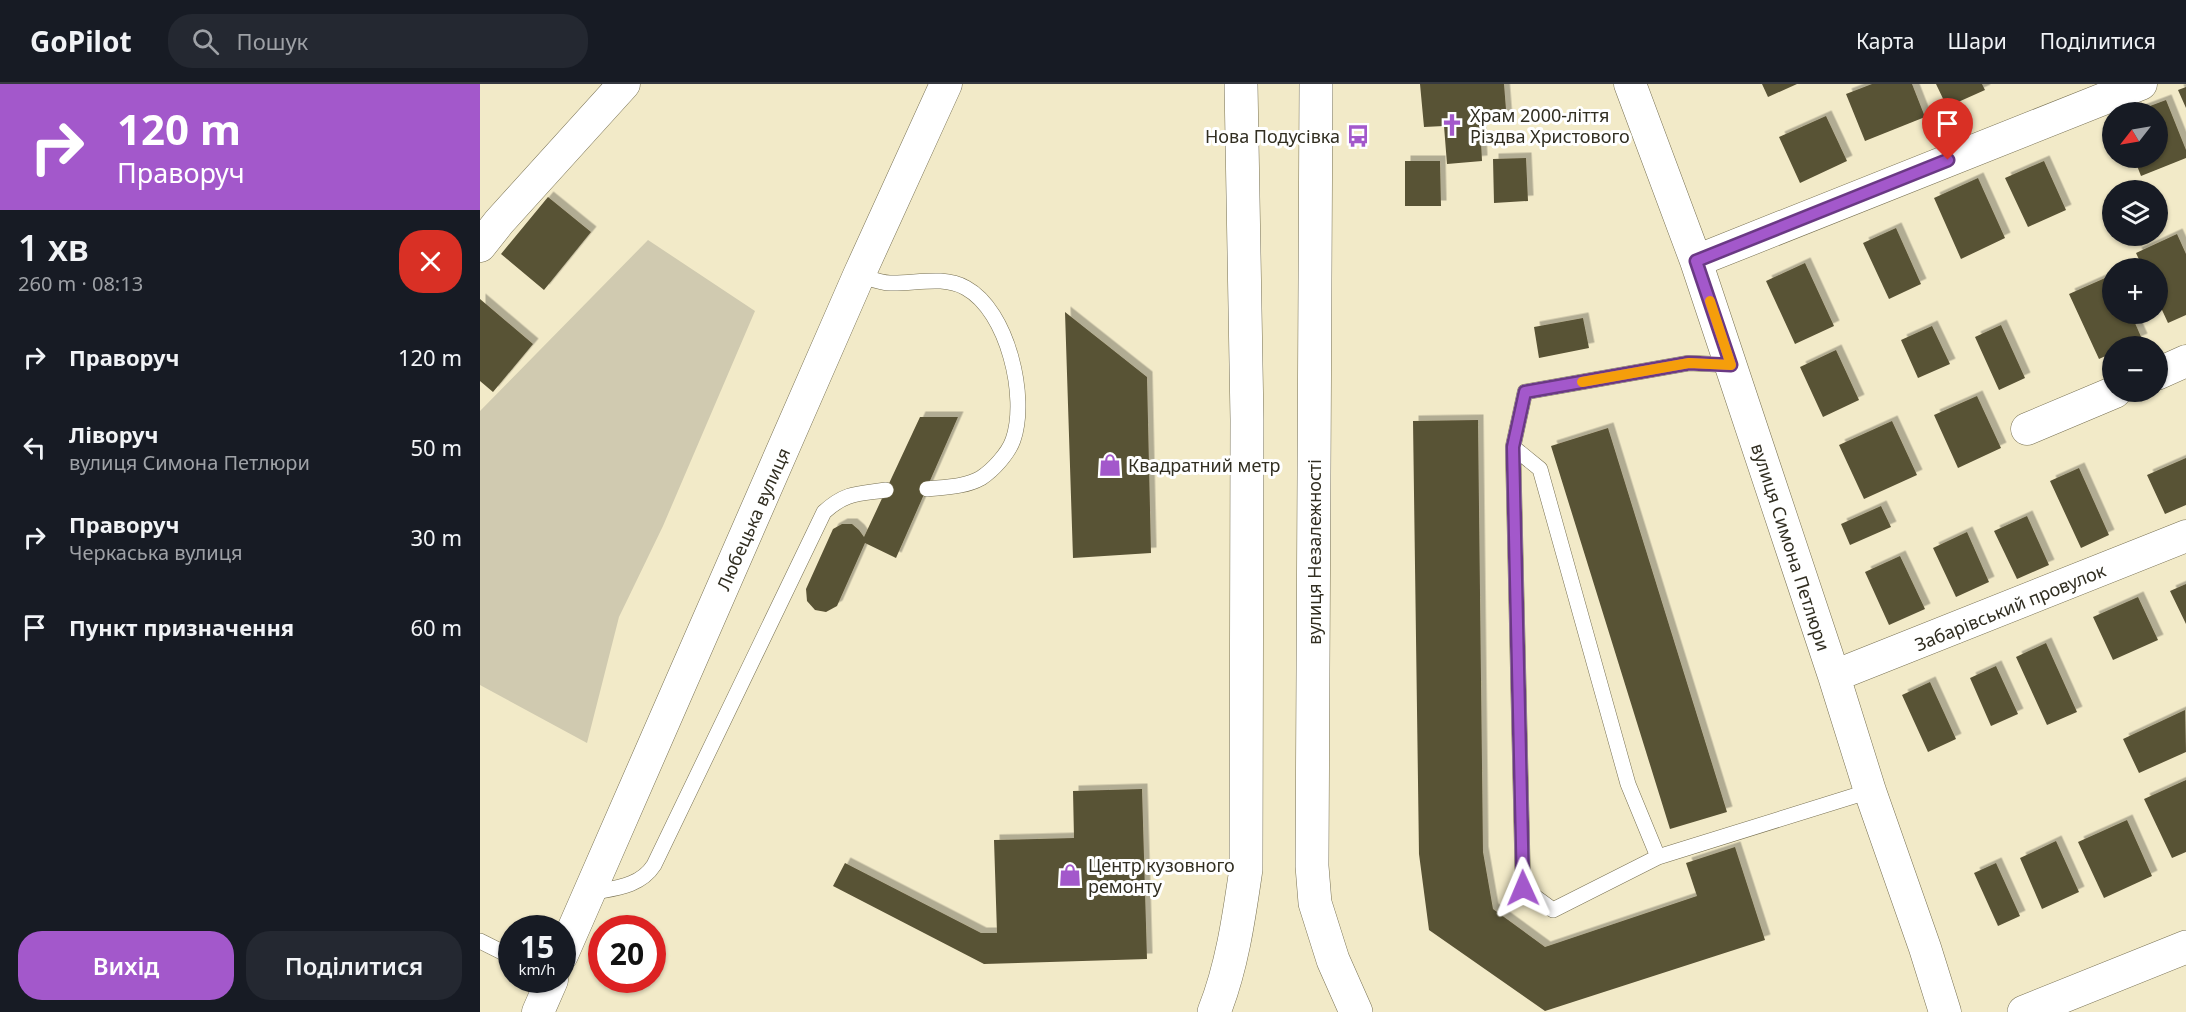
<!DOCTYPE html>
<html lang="uk">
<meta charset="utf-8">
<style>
:root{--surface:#171b24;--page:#242831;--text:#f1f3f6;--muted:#9ea1a6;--line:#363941;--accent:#a358cb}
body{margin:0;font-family:"Noto Sans",sans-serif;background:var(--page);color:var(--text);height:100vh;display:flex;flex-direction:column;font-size:22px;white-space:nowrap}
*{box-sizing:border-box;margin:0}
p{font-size:20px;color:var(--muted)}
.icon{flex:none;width:33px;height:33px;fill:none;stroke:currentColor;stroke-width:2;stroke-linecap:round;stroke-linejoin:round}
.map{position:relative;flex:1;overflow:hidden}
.sheet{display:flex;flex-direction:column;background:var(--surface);width:480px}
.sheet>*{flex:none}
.guide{background:#a358cb;color:#fff;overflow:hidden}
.needle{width:39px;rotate:239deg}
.buttons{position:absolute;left:1622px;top:18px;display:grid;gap:12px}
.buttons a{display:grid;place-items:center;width:66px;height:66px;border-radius:50%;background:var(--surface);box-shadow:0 2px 4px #0004;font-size:30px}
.speed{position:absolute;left:18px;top:831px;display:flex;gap:12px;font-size:30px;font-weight:700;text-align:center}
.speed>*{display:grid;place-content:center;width:78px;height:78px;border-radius:50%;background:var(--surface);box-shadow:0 2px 4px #0004;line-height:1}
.speed small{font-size:15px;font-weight:400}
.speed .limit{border:9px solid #d22;background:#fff;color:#111}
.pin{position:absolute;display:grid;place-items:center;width:51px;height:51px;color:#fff;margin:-62px -26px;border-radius:50% 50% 50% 0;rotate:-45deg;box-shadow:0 0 6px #0007}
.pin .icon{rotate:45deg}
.me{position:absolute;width:66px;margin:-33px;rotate:359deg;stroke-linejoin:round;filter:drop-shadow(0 0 4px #0008)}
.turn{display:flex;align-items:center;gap:21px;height:126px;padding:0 18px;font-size:27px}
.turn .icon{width:78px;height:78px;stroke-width:2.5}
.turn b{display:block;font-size:42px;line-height:51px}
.round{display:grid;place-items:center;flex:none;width:63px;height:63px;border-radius:24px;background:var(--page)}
.headline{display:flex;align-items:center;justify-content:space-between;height:102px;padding:0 18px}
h1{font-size:36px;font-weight:600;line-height:45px}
.cta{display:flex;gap:12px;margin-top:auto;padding:12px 18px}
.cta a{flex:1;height:69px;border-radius:24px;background:var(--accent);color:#fff;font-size:24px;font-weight:600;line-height:69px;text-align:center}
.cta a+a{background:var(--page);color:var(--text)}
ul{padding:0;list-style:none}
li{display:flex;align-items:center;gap:18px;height:90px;padding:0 18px}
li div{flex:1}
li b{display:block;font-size:22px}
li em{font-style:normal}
header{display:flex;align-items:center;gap:36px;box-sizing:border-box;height:84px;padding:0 30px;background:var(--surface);border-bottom:2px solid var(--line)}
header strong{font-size:28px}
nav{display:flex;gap:33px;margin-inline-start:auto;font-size:21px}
.search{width:420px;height:54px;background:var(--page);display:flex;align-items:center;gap:15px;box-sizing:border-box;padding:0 21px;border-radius:24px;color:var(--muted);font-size:22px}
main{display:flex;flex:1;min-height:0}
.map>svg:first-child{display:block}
.green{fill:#d0cab0}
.building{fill:#595235;filter:url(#shadow)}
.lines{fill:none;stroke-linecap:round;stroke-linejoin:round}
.lane-casing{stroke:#777052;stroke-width:16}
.street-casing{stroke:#777052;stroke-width:33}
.secondary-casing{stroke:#777052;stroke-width:34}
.lane{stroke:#fff;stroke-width:15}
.street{stroke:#fff;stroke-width:32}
.secondary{stroke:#fff;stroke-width:33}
.route-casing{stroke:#6a3984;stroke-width:15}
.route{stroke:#a358cb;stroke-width:10}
.slow{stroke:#f59e0b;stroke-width:10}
.labels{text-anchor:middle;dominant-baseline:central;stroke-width:6;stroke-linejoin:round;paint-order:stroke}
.poi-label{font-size:18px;fill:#312e21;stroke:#fff;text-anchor:start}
.street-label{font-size:18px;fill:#312e21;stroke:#fff}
</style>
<header>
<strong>GoPilot</strong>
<div class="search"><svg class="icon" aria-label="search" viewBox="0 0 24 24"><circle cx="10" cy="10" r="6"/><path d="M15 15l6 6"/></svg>Пошук</div>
<nav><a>Карта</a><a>Шари</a><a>Поділитися</a></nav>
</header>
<main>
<section class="sheet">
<div class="guide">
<div class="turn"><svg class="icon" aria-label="right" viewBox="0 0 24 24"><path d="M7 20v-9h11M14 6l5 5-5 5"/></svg><div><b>120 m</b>Праворуч</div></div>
</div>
<div class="headline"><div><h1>1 хв</h1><p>260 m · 08:13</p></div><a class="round" style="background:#d93025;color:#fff"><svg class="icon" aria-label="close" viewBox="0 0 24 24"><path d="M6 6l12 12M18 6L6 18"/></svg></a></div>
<ul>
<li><svg class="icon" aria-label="right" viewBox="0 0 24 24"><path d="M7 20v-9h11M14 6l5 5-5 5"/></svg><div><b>Праворуч</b></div><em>120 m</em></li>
<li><svg class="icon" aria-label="left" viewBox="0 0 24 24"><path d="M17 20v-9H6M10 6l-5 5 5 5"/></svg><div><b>Ліворуч</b><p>вулиця Симона Петлюри</p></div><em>50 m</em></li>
<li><svg class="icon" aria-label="right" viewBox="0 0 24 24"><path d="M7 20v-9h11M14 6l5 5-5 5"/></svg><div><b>Праворуч</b><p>Черкаська вулиця</p></div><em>30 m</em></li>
<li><svg class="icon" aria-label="arrive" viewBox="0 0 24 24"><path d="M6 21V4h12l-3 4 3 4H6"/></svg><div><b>Пункт призначення</b></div><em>60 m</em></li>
</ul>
<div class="cta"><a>Вихід</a><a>Поділитися</a></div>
</section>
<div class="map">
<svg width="1706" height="928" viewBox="0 0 1706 928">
<defs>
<filter id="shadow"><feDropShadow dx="5.5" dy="-5.5" stdDeviation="0" flood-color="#0004"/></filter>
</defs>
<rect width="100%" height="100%" fill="#f2eac8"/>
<path class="green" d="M168,156L275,227L183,442L139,533L107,659L0,601V327Z"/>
<path class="building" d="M940,0H1024L1027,38L1000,39L1002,77L967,80L964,42L944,43Z
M1282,0H1317L1288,13Z
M1392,0H1432L1445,33L1385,57L1366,10Z
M1456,0H1502L1505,6L1467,23Z
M1706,3V24L1698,6Z
M1686,16L1706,66V74L1661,92L1654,74H1677V28H1654Z
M1346,32L1367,77L1320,99L1299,53Z
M1046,74L1048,117L1014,119L1013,75Z
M925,77H960L961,122H925Z
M1564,77L1586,126L1548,143L1525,94Z
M1498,94L1525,154L1481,175L1454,114Z
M68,113L111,148L64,206L21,170Z
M1416,144L1441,200L1409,215L1383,159Z
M1697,150L1706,170V231L1688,239L1677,215V184H1663L1656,169Z
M1325,179L1354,242L1315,260L1286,197Z
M1632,191V230H1651L1662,255L1646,262H1632V269L1619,275L1589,210Z
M0,215L53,260L13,308L0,297Z
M585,228L667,293L671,469L593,474Z
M1103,234L1109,264L1059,274L1054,243Z
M1521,241L1545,294L1519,306L1495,253Z
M1452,242L1470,280L1438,294L1421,256Z
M1356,266L1379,316L1343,333L1320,283Z
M1497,312L1521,364L1478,384L1454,331Z
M440,333H478L416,474L385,459L357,522L346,528L335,526L327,517L326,505L353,445L362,440H372L379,446L384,453Z
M998,336L1003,768L1013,825L1065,863L1217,812L1206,779L1255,763L1285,856L1065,927L949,846L939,770L933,337Z
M1412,337L1437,391L1384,415L1359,361Z
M1128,344L1247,728L1190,745L1071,362Z
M1706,374V421L1685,430L1667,391Z
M1599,384L1629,451L1601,464L1570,397Z
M1401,422L1411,443L1370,461L1361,440Z
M1547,432L1569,481L1537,495L1514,447Z
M1487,448L1509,498L1476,513L1453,464Z
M1420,472L1445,525L1409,541L1385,488Z
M1706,500V540L1690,507Z
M1658,513L1678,556L1633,576L1613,533Z
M1566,559L1597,628L1567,641L1536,573Z
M1516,582L1538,630L1511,642L1490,594Z
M1450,598L1476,655L1448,668L1422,611Z
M1705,626L1706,668L1659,689L1643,655Z
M1706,696V768L1692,774L1664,715Z
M662,705L667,875L504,880L353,802L365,779L501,849H517L514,756L594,754L593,707Z
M1647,736L1672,792L1624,814L1598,758Z
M1576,757L1599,808L1562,825L1540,774Z
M1516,779L1540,832L1518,842L1494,789Z"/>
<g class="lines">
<g class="lane-casing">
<path id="lane" d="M379,191C389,194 400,199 410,199C435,200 463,191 486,204C528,227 548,314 533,356C528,370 513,386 501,394C485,403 465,403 447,405
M1251,281L1209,279L1045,308L1033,363L1043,804L1073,826L1178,773L1390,707
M1033,363L1060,385L1148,700L1178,773
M110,809C134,804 160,803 174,781L344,428C366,408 378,410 406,406
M0,857L32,873"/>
</g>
<g class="street-casing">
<path id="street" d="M1150,0L1216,177L1354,592L1390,707L1445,864L1465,928
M0,162L19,138L144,0
M1216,177L1661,0
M1677,290L1706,277
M1547,345L1635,308
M1354,592L1706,452
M82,871L379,191L466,0
M58,928L72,896"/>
</g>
<g class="secondary-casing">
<path id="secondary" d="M836,0L832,782L835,819L853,876L876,928
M734,928C752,883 759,833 766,785L767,336L761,0
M1544,928L1706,863"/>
</g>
<use href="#lane" class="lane"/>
<use href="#street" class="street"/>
<use href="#secondary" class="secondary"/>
</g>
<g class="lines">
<g class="route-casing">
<path id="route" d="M1043,804L1033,363L1045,308L1209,279L1251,281L1216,177L1468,76"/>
</g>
<use href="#route" class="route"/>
<path class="slow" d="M1102,298L1209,279L1251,281L1230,217"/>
</g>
<defs>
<g id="church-bare" transform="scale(1.8)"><path d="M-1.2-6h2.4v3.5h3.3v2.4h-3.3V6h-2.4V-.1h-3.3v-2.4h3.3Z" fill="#a358cb" stroke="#fff" stroke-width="2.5" paint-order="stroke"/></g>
<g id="bus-bare" transform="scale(1.8)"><path d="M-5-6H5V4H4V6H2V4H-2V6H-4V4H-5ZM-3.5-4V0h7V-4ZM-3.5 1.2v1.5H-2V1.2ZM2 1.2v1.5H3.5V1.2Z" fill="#a358cb" stroke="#fff" stroke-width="2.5" paint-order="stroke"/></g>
<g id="shop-bare" transform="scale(1.8)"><path d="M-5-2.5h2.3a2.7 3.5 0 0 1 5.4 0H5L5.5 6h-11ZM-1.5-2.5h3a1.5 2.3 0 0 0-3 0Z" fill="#a358cb" stroke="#fff" stroke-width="2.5" paint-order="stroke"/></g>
</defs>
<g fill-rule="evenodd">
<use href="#church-bare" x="972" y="41"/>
<use href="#bus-bare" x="878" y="52"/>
<use href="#shop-bare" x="630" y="381"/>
<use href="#shop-bare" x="590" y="791"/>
</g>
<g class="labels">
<g class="poi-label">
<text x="990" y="31">Храм 2000-ліття<tspan x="990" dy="21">Різдва Христового</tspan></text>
<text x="860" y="52" text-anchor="end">Нова Подусівка</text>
<text x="648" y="381">Квадратний метр</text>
<text x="608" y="781">Центр кузовного<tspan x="608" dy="21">ремонту</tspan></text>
</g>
<g class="street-label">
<text transform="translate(273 435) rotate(-66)">Любецька вулиця</text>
<text transform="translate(1311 463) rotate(72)">вулиця Симона Петлюри</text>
<text transform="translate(834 468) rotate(-90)">вулиця Незалежності</text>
<text transform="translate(1530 523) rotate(-22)">Забарівський провулок</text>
</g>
</g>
</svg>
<div class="buttons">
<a><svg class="needle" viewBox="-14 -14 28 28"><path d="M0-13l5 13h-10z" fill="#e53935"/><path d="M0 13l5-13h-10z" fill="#9ea1a6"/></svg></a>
<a><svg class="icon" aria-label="layers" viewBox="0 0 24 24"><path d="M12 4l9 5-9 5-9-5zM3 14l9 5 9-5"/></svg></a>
<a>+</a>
<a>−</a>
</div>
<div class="speed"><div>15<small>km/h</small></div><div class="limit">20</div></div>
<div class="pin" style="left:1468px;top:76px;background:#d93025"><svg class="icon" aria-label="arrive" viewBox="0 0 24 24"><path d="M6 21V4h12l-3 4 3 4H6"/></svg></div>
<svg class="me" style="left:1043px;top:804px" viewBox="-20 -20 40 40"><path d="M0-17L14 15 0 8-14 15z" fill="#a358cb" stroke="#fff" stroke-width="4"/></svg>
</div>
</main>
